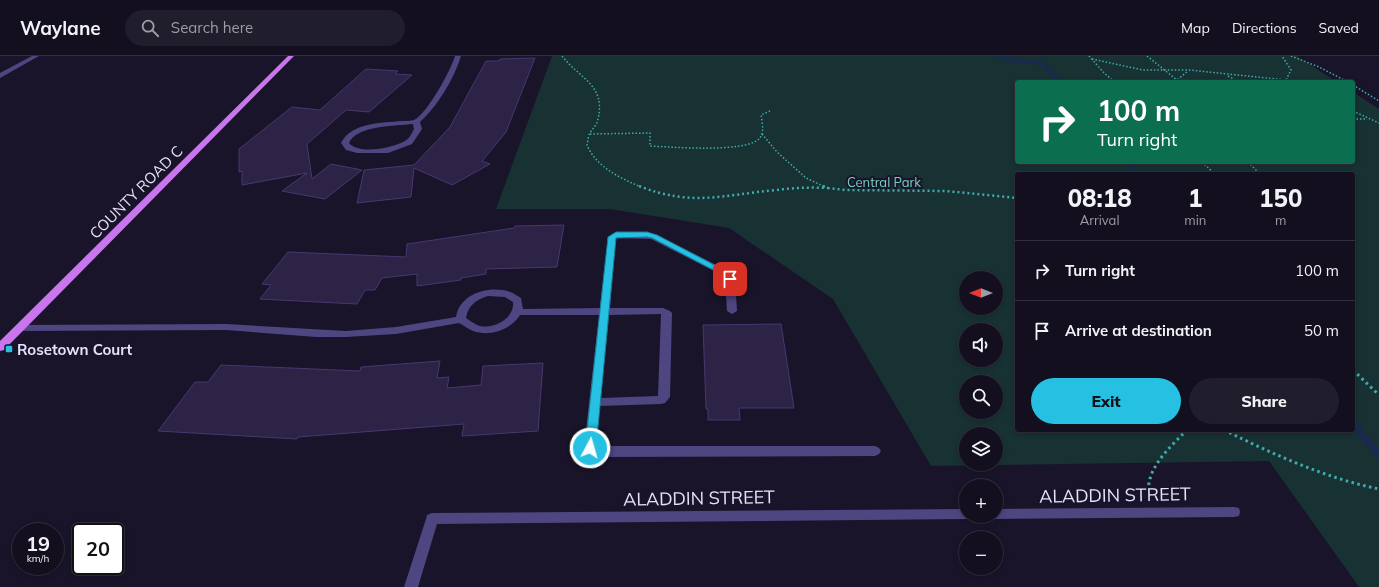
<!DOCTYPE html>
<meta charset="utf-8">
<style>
:root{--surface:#130f1f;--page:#201d2c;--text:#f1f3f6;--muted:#9d9ca4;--line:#322f3d;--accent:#25c0e2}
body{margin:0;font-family:Mulish,sans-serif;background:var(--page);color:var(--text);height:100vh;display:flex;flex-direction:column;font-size:15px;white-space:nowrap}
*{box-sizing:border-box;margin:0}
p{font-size:13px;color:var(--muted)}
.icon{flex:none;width:22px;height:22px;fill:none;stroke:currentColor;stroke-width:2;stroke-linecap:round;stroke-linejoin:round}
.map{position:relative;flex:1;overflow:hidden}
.drawer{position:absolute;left:1015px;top:116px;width:340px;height:260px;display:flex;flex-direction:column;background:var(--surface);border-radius:4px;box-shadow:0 2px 6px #0003,0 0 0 1px var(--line)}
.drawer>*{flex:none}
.top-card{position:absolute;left:1015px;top:24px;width:340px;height:84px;border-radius:4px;box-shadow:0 2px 6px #0003,0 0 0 1px var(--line);background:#0b6e4f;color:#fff;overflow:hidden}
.needle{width:26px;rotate:270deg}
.fabs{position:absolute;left:959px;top:215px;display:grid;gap:8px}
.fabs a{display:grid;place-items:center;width:44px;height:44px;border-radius:50%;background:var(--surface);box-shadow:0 2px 6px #0003,0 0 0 1px var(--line);font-size:20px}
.speed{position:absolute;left:12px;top:467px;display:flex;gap:8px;font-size:20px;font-weight:700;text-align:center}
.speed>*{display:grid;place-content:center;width:52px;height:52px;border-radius:50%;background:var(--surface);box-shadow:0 2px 6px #0003,0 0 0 1px var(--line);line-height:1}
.speed small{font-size:10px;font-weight:400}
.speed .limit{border:2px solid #111;border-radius:6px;background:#fff;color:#111}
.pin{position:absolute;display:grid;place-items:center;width:34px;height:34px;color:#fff;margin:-17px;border-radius:8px;box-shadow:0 2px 6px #0006}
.me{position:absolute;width:44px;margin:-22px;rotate:6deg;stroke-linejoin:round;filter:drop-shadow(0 0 3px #0008)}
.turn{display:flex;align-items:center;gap:14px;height:84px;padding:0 16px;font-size:18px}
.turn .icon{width:52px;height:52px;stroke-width:2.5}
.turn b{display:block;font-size:28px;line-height:34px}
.eta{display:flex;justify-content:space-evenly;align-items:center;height:68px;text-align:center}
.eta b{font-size:24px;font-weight:800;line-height:28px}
.primary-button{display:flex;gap:8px;margin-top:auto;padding:8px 16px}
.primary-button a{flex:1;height:46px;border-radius:24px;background:var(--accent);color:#111;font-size:16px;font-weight:800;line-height:46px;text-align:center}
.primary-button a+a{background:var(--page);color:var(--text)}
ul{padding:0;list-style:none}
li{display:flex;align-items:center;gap:12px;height:60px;padding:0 16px;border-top:1px solid var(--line)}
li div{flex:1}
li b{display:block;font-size:15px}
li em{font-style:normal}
header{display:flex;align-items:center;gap:24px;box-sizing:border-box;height:56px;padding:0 20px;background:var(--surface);border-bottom:1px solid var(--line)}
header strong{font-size:19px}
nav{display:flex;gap:22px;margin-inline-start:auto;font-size:14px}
.search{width:280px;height:36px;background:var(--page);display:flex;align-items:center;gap:10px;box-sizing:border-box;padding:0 14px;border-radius:22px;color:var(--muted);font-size:15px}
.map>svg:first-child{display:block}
.green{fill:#183132;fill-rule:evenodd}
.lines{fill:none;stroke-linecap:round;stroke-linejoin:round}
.stream-far1{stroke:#192a4d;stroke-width:4}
.stream{stroke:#192a4d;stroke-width:8}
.building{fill:#2d2347;stroke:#473870}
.path-far2{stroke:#41acae;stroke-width:1.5;stroke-dasharray:1.5 2;stroke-linecap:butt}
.path-far1{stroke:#41acae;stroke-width:2.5;stroke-dasharray:2 3;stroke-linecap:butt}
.path{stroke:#41acae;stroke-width:3;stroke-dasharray:2.5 3.5;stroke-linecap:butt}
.minor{fill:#4d4681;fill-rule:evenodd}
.major{fill:#c975ed;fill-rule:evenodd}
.route{fill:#25c0e2;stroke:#187d93}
.poi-dot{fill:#25c0e2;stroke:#191429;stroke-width:1.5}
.labels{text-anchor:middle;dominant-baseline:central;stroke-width:4;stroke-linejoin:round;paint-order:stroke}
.far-park-label{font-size:13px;fill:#74d3c2;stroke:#191429}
.street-label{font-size:15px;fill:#e5e0fb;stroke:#191429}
.poi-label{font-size:15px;font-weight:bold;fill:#e5e0fb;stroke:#191429;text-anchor:start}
.near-street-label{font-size:18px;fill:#e5e0fb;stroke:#191429}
</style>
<header>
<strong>Waylane</strong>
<div class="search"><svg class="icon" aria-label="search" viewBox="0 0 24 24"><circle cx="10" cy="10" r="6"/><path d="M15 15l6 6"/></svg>Search here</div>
<nav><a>Map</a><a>Directions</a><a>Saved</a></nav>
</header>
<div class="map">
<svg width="1379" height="531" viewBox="0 0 1379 531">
<rect width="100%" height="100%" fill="#191429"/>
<path class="green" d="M552,0H1297L1337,26H1017V106H1353V36L1379,53V531H1359L1269,405L931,410L833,243L729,172L610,153H496ZM1017,118H1353V374H1017ZM966,222H996V252H966ZM966,274H996V304H966ZM966,326H996V356H966ZM966,378H996V408H966Z"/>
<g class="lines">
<path class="stream-far1" d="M1000,0L1007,4L1042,7L1059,26
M1128,106L1138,118"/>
<path class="stream" d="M1353,368L1379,398"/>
</g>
<path class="building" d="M535,2L506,76L482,105L490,108L452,129L414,112L411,141L357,147L364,114L414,109L450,71L486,5H499L500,3Z
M366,13L398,15L395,18L412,19L369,56L346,54L307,88L312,123L331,108L362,114L325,143L282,135L307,117L242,129V115L239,116V93L292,51L320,54Z
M564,169L557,211L486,213V218L461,222V224L417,230V218L382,222L375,234H365L357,248L260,243L271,229L262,228L288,196L406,201L407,188L514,172L515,170Z
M781,268L794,352H739L740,364H708V353H706L703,269Z
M440,305L437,322L449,321L447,332L481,329L483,310L543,307L538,375L462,380L464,368L298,381L297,383L158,375L195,326H208L221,309L360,315L361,311Z"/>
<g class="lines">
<path class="path-far2" d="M562,0C580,23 606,29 598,63C597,69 593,72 590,77C588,80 588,85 587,89C596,111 620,122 641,131
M1089,0L1105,18L1115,26
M1147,0L1177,24
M1291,0L1319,11L1348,26
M1092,3L1143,14H1189L1286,24L1291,14L1282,0
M1228,20L1239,26
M1286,24L1292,26
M1179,26L1177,24L1188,15
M1353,29L1379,45
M1353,55L1379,67
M1353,63H1366
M590,78L650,77V90C672,91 744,97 759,83C765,77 762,66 761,59L770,55
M762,78L777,96L806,122L825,131
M1202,106L1215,118
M1248,106L1260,118"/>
<path class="path-far1" d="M639,130C692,151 722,139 776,134C793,132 810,131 828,132
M823,130L828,132L845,134L946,135L1017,142"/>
<path class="path" d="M1353,314L1379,339
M1224,374C1273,398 1325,422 1379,433
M1149,441C1144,414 1169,392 1187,374"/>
<path class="minor" d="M32,0H39L0,22V17Z
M455,0H461C454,23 437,51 420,66L422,73L412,88L388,97H357L346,94L341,87C352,66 382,67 402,65C405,65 411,65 414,64C427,58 451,14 455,0ZM413,68L414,73C412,77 409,83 405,85C393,92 359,99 349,87C357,69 396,70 413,68Z
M616,176H647L657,179L726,214L735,223L737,255L732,258L727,255L725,224L720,218L651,183L616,182L610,252H663L670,255L672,257L670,341L665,347L661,348L600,350L596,390H875L879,392L881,395L879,398L875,400L595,401L591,399L584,392L599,259H520C511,274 489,281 473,275C468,273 463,269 459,267L396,278L346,281H316L226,274L19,275L14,272L19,269L226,268L346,275L396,271L456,261C460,237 490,229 510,236C514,237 517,240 521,242L523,253L600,252L608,181ZM488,240L505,241L513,246C515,263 492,275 477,269C473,267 469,264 466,262C468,249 476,244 488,240ZM661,258L658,340L601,342L609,259Z
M1234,451L1239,452L1240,456L1239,460L1234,461L996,463L991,460H996V453Z
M966,453V460H971L966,463L437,468L418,531H404L426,463L427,459L432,457Z"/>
<path class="major" d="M288,0H294L4,294L0,295V285Z"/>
</g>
<path class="route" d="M616,176H647L657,179L726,215L734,223L733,225H727L721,218L652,182L647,181L616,182L596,392L594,395L590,396L586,395L585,392L608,181Z"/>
<rect class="poi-dot" x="5" y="289" width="8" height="8" rx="2"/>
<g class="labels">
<g class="far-park-label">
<text x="884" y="126">Central Park</text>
</g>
<g class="street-label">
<text transform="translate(136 136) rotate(-45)">COUNTY ROAD C</text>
</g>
<g class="poi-label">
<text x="17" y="293">Rosetown Court</text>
</g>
<g class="near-street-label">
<text transform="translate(1115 439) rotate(-1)">ALADDIN STREET</text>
<text transform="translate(699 442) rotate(-1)">ALADDIN STREET</text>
</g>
</g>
</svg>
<div class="fabs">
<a><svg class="needle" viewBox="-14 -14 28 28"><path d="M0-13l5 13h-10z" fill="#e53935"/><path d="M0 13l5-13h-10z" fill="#9d9ca4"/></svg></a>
<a><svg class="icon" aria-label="sound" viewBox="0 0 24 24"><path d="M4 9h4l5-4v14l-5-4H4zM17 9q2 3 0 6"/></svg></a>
<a><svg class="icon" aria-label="search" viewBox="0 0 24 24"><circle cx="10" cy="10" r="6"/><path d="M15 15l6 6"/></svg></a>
<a><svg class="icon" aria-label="layers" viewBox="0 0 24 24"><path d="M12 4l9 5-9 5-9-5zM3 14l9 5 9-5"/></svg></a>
<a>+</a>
<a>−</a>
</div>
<div class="speed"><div>19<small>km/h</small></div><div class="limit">20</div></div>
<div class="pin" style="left:730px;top:223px;background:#d93025"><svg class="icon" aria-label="arrive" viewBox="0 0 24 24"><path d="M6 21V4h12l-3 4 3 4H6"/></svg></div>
<svg class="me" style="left:590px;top:392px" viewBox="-20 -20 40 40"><circle r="17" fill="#25c0e2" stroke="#fff" stroke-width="3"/><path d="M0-11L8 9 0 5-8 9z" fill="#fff"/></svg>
<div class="top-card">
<div class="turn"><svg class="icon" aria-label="right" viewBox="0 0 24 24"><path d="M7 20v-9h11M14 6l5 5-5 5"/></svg><div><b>100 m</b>Turn right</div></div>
</div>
<section class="drawer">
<div class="eta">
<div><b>08:18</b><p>Arrival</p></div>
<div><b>1</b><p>min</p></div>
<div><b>150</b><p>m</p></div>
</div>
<ul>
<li><svg class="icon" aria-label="right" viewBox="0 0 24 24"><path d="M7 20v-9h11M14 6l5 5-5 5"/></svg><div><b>Turn right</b></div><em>100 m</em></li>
<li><svg class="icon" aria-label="arrive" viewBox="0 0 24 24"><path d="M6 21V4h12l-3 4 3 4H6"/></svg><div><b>Arrive at destination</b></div><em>50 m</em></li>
</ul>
<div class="primary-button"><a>Exit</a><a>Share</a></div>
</section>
</div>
